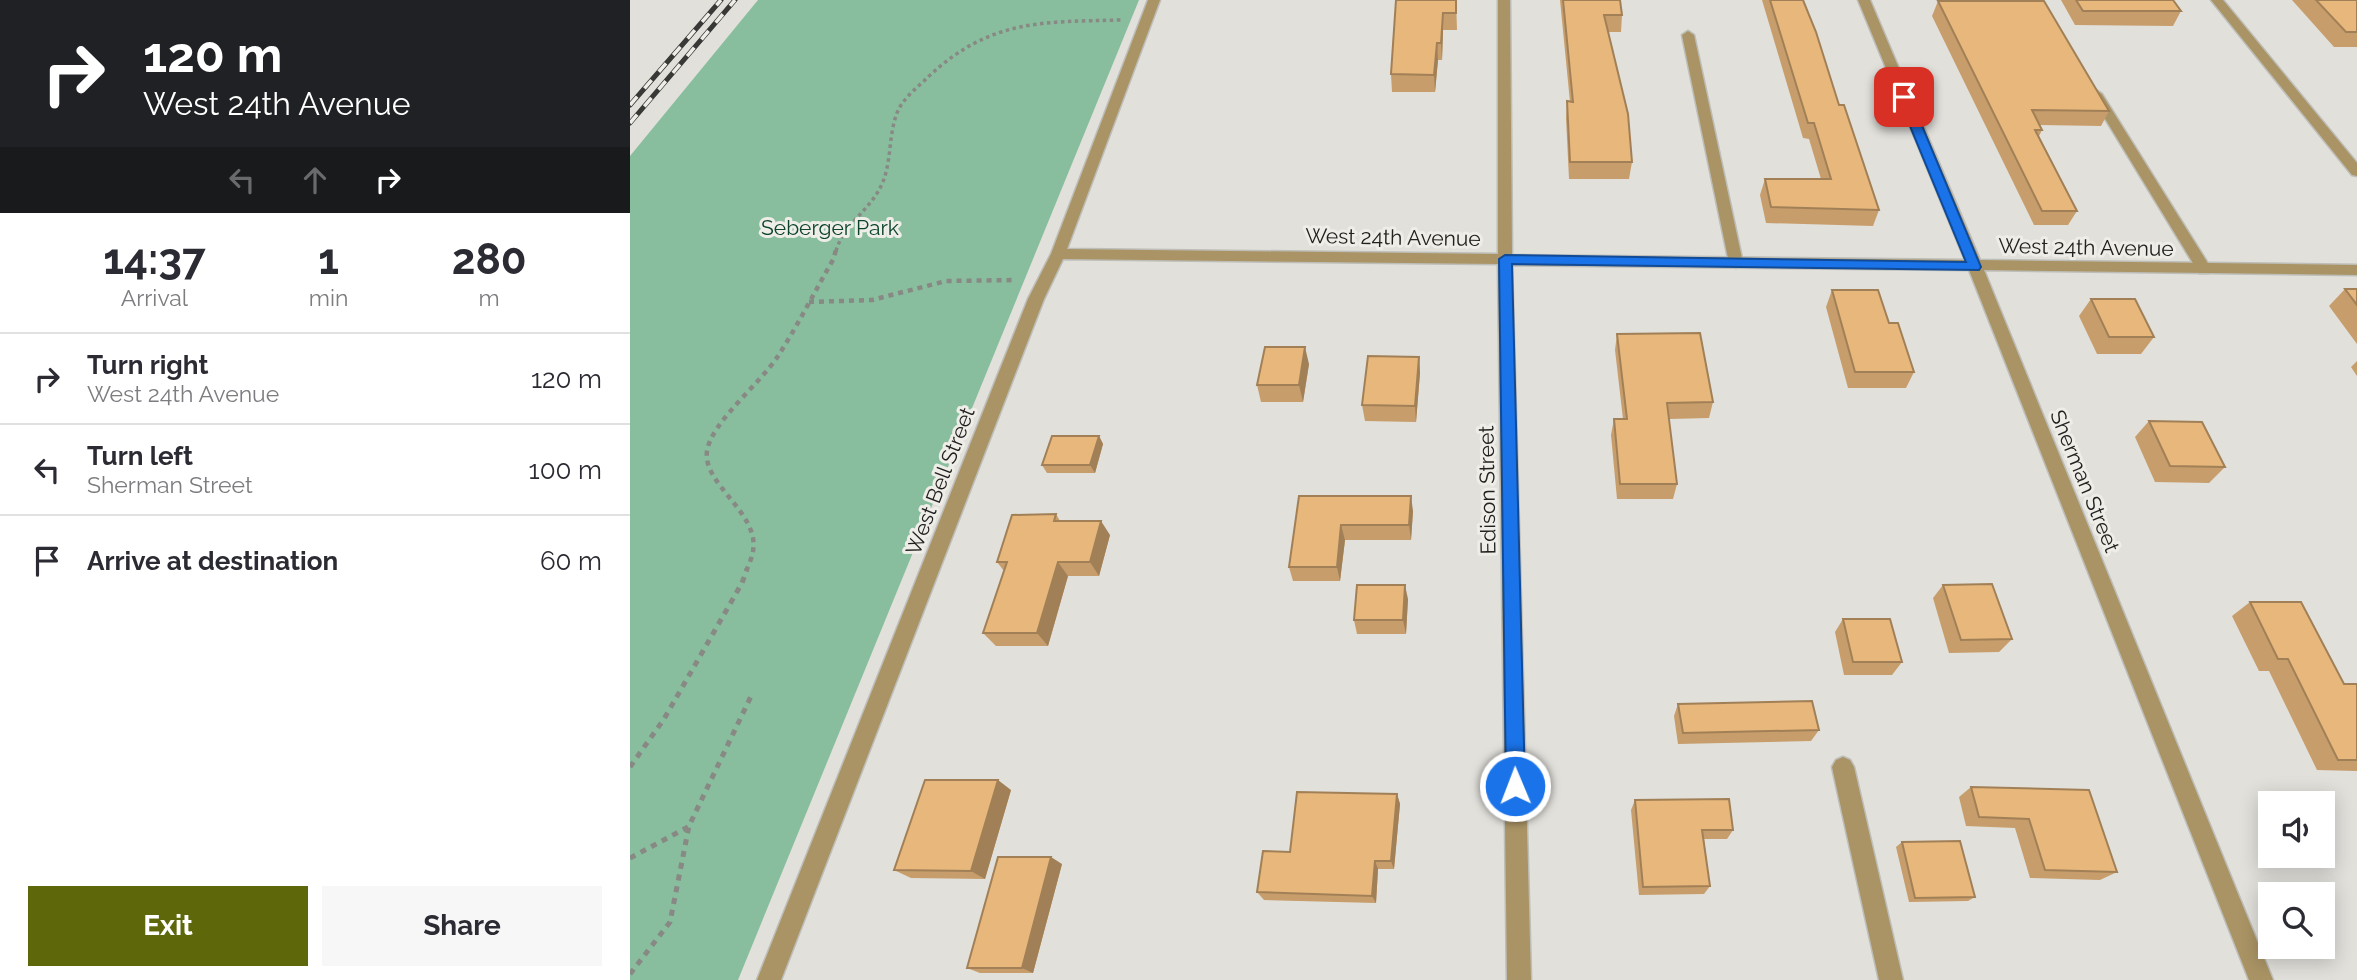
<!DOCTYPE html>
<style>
:root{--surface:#fff;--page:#f7f7f7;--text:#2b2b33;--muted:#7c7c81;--line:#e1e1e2;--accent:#5e6709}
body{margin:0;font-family:Raleway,sans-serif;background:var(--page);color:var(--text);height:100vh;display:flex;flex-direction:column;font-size:26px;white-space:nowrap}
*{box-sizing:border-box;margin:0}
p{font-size:23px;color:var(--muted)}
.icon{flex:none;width:38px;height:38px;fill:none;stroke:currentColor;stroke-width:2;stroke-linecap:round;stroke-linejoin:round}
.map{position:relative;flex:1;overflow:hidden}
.sheet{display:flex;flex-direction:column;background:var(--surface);width:630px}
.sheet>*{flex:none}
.hud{background:#202124;color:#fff;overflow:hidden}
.tools{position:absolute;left:1628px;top:791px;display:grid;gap:14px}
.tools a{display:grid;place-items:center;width:77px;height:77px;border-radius:0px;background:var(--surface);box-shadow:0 4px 18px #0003;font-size:35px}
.pin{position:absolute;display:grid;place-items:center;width:60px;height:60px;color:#fff;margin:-30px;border-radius:14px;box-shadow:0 4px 10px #0006}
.me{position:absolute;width:77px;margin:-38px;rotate:359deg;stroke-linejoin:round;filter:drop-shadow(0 0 5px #0008)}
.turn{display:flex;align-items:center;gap:24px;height:147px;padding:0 28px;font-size:32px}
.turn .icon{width:91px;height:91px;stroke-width:2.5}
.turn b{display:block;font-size:49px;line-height:60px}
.lanes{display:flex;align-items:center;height:66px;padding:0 28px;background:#0003;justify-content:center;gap:35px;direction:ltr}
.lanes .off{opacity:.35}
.eta{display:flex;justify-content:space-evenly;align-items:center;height:119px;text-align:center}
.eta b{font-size:42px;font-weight:700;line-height:49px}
.cta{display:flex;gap:14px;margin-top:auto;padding:14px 28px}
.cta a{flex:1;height:80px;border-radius:0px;background:var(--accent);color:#fff;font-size:28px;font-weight:700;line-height:80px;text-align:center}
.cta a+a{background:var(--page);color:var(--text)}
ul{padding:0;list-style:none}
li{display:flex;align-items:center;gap:21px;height:91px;padding:0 28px;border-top:2px solid var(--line)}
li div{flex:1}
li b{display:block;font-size:26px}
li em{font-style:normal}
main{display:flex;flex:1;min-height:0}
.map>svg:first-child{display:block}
.green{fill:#88be9d}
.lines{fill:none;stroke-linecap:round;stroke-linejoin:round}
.lane-casing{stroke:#bebeb9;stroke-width:3}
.street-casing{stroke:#bebeb9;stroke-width:3}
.path-far2{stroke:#888884;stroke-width:3.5;stroke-dasharray:3.5 3.5;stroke-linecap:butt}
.path-far1{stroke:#888884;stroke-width:4.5;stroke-dasharray:5 5;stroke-linecap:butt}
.path{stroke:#888884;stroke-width:5;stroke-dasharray:6 6;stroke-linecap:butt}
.lane{fill:#aa9465;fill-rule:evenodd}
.street{fill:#aa9465;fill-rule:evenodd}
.rail-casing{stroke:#383836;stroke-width:5}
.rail{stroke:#efede8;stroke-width:3.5;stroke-dasharray:11;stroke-linecap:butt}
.wall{fill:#c79d6b}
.shaded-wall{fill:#a28057}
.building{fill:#e7b77c;stroke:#a28057;stroke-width:2}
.route{fill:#1a73e8;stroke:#114b97;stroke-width:2}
.labels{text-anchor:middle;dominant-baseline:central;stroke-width:6;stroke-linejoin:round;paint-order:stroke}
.park-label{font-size:21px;fill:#0b4429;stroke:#efede8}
.street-label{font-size:21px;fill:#21211f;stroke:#efede8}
</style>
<main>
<section class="sheet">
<div class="hud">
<div class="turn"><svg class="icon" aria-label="right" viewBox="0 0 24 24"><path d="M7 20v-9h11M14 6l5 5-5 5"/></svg><div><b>120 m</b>West 24th Avenue</div></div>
<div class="lanes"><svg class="icon off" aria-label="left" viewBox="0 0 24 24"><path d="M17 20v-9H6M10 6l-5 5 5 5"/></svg><svg class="icon off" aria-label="ahead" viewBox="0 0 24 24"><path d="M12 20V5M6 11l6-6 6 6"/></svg><svg class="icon" aria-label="right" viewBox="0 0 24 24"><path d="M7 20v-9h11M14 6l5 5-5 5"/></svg></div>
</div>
<div class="eta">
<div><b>14:37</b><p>Arrival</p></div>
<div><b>1</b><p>min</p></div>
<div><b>280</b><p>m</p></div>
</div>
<ul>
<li><svg class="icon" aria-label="right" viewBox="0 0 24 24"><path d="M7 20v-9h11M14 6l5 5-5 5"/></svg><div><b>Turn right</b><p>West 24th Avenue</p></div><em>120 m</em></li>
<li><svg class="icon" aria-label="left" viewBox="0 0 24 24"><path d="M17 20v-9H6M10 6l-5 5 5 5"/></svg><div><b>Turn left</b><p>Sherman Street</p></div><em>100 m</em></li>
<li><svg class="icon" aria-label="arrive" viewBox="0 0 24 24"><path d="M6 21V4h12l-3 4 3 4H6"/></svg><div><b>Arrive at destination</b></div><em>60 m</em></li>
</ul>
<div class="cta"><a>Exit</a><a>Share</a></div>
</section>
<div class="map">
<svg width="1727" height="980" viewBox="0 0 1727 980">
<rect width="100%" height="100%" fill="#e1e0db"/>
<path class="green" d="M128,0H509L108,980H0V156Z"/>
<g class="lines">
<g class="lane-casing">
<path id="lane" d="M1058,31L1064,35L1113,263L1106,268L1099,263L1052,35Z
M1466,90L1472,94L1579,265L1581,269L1579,273H1569L1460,94Z
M1213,757L1220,760L1224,767L1273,980H1249L1202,767L1206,760Z"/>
</g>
<g class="street-casing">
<path id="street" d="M518,0H530L437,249L868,254V0H880L882,255L1335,260L1228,0H1240L1350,260L1727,265V275L1354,270L1643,980H1619L1339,270L882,265L901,980H877L868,264L433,259L414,299L151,980H127L398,299L421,254Z
M1581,0H1593L1727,163V176L1722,175Z"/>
</g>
<path class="path-far2" d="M206,251C213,225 240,210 251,186C262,164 258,136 267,113C272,99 288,87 298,77C360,19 411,22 491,20"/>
<path class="path-far1" d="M179,302L242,300L316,281L386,280
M116,571C119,565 122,557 123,551C130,513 72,484 77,451C82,421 131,383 148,356C168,325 185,291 204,258L206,249"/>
<path class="path" d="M0,767L34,719L112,583L117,569
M0,858L58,827
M0,974L40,922L59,826L123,692"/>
<use href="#lane" class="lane"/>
<use href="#street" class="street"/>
<g class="rail-casing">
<path id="rail" d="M0,105L91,0
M0,123L105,0"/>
</g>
<use href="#rail" class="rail"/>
</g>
<path class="wall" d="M766,0H826L827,30H813L812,60H808L805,92H762L761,74Z
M930,0H990L992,15L991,32H978L1002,162L999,179H939L936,118L937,101L940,102Z
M1132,0H1173L1209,105L1249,210L1243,226L1136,223L1130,195L1135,179H1191L1179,139L1173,138Z
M1431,0H1543L1551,11L1543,26L1445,25Z
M1662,0H1727V47H1704Z
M1308,1L1479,111L1471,126L1410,125L1412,130L1409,136L1447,211L1438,225H1404L1302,16Z
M1715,289H1727V344L1699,306Z
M1202,290L1259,323L1284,372L1276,388H1218L1196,307Z
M1461,299L1524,337L1511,354H1467L1449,316Z
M987,334L1083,402L1079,418L1039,419L1047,484L1043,499H987L981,435L984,419H993L985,350Z
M789,357L790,373L786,422L735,421L732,405Z
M1727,361V376L1721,367Z
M679,364L673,402H631L627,385Z
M1519,421L1595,467L1579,483L1525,482L1505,437Z
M469,436L473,444L465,473H417L412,465Z
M669,496L783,511L781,540H715L710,581H663L659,567Z
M426,514L430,521L480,535L469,576H438L418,646H366L353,633L374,571L367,562Z
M1313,585L1382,639L1369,652L1319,653L1303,598Z
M778,599L776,634H727L724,620Z
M1620,602L1714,684H1727V771L1687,770L1639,671H1629L1602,616Z
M1213,619L1272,662L1262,675H1214L1205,632Z
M1048,704L1189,730L1181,741L1048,744L1044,716Z
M1341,787L1459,790L1487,872L1470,880L1400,878L1385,828L1336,826L1329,797Z
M381,790L355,879L281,878L264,870Z
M767,794L770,804L764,869H748L746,903L634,900L627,892L660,852Z
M1005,800L1103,830L1097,839H1074L1080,886L1074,894L1009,895L1001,810Z
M1272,842L1345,897L1338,901L1279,902L1266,847Z
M432,864L403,973H350L337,968Z"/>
<path class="shaded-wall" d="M813,13V30L812,60L811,43Z
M807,43L808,60L805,92L804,75Z
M675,347L679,364L673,402L669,385Z
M789,357L790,373L786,422L785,406Z
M469,436L473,444L465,473L460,465Z
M781,496L783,511L781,540L779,525Z
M471,521L480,535L469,576L460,562Z
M711,525L715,540L710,581L707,567Z
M428,562L438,576L418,646L407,633Z
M775,585L778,599L776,634L773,620Z
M368,780L381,790L355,879L341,871Z
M767,794L770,804L764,869L761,861Z
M421,857L432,864L403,973L392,968Z
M745,861L748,869L746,903L742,896Z"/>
<path class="building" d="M766,0H826V13H813L811,43H807L804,75L761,74Z
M933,0H990L992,15H974L998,114L1002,162H940L937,101L943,102Z
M1140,0H1173L1186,32L1209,105H1214L1249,210L1141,207L1135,179H1201L1184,123H1178Z
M1446,0H1543L1551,11H1453Z
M1686,0H1727V32H1716Z
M1308,1H1414L1479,111L1402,110L1412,130H1405L1447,211H1412Z
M1715,289H1727V305Z
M1202,290H1248L1259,323H1268L1284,372H1225Z
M1461,299H1505L1524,337H1479Z
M1070,333L1083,402L1037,403L1047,484H990L984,419H997L987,334Z
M635,347H675L669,385H627Z
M738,356L789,357L785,406L732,405Z
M1519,421L1572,422L1595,467L1540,466Z
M422,436H469L460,465H412Z
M669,496H781L779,525H711L707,567H659Z
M426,514L424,521H471L460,562H428L407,633H353L377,562H367L382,515Z
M1362,584L1382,639L1331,640L1313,585Z
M727,585H775L773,620H724Z
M1620,602H1671L1714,684H1727V760H1708L1658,659H1648Z
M1213,619H1260L1272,662H1223Z
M1182,701L1189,730L1053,733L1048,704Z
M295,780H368L341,871L264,870Z
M1341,787L1459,790L1487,872L1415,870L1399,819L1349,817Z
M667,792L767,794L761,861H745L742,896L627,892L633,851L660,852Z
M1099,799L1103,830H1072L1080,886L1013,887L1005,800Z
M1330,841L1345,897L1285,898L1272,842Z
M368,857H421L392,968H337Z"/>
<path class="route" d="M1274,94L1280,97L1351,267L1349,270L882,264L895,786L892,793L885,796L878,793L876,786L869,259L875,255L1336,262L1268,97Z"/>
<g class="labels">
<g class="park-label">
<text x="200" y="227">Seberger Park</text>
</g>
<g class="street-label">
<text transform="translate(763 237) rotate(1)">West 24th Avenue</text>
<text transform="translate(1456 247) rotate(1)">West 24th Avenue</text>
<text transform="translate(310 481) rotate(-69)">West Bell Street</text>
<text transform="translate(1455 481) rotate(68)">Sherman Street</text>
<text transform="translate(857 490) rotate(-91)">Edison Street</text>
</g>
</g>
</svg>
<div class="tools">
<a><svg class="icon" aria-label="sound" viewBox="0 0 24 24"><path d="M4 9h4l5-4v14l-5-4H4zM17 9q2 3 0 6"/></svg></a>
<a><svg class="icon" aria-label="search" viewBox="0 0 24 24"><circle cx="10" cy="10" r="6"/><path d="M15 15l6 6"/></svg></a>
</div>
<div class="pin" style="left:1274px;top:97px;background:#d93025"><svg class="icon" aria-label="arrive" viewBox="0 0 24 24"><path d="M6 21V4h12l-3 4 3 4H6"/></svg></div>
<svg class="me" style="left:885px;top:786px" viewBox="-20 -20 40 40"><circle r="17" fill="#1a73e8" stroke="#fff" stroke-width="3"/><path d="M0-11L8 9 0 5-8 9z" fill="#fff"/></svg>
</div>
</main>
